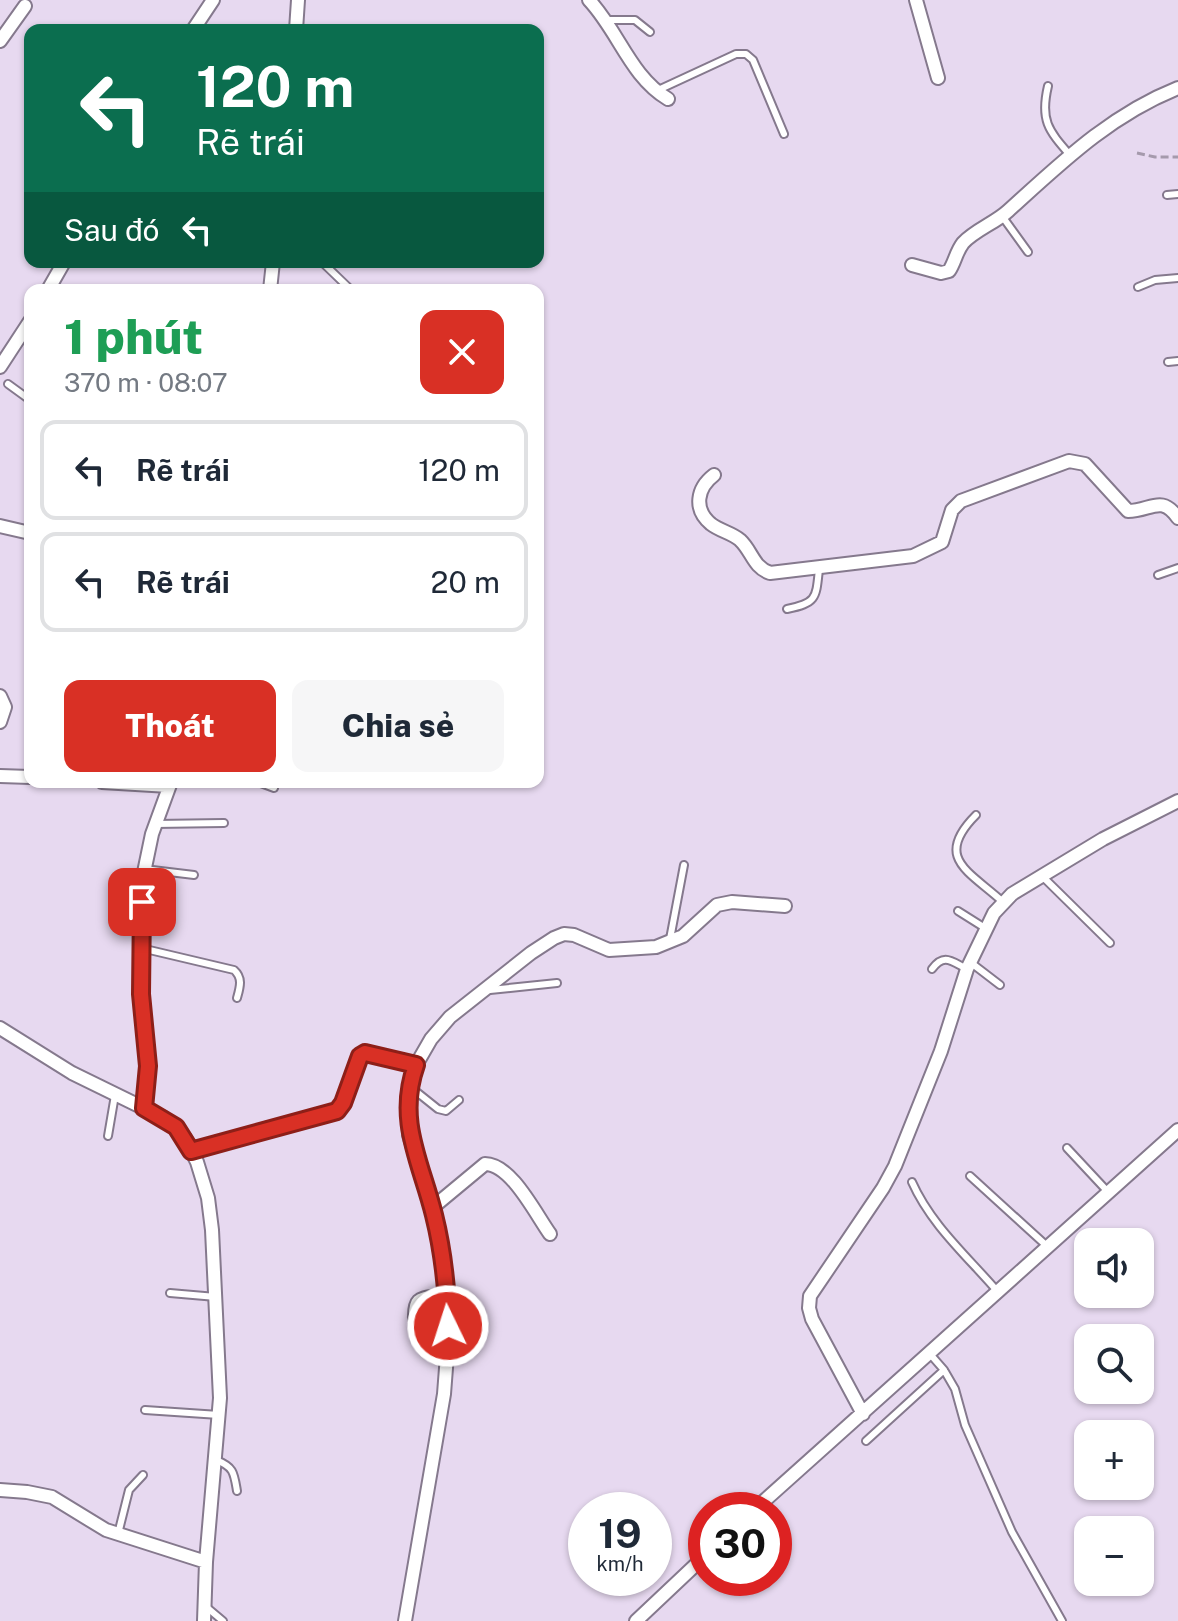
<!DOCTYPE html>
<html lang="vi">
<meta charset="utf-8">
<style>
:root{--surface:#fff;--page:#f6f6f7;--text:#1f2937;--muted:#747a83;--line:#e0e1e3;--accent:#d93025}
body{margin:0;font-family:"Public Sans",sans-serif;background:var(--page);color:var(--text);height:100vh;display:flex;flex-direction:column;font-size:30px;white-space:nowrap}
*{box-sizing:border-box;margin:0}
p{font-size:26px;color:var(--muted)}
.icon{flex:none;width:44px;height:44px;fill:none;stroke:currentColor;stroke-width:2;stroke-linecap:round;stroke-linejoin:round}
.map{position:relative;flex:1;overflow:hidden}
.side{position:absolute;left:24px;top:284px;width:520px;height:504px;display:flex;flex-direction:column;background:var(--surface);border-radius:16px;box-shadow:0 2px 6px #0004}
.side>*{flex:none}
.guide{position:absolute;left:24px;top:24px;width:520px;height:244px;border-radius:16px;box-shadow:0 2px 6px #0004;background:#0b6e4f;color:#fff;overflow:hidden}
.buttons{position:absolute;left:1074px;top:1228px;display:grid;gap:16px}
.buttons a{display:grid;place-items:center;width:80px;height:80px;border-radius:16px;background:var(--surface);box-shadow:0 2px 6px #0004;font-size:40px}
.speed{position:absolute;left:568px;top:1492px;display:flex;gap:16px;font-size:40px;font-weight:700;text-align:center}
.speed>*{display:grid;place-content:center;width:104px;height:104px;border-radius:50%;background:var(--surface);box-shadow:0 2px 6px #0004;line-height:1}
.speed small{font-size:20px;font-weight:400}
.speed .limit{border:12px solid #d22;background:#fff;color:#111}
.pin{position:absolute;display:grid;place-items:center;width:68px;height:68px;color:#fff;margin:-34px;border-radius:16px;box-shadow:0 4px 12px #0006}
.me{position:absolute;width:88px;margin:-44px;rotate:356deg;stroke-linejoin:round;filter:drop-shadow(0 0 6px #0008)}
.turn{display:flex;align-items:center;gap:28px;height:168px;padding:0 40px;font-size:36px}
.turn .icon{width:104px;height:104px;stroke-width:2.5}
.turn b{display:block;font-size:56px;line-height:68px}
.then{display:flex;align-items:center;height:76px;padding:0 40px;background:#0003;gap:16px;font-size:30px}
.round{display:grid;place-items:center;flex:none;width:84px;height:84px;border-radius:16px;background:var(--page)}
.overview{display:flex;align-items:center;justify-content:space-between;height:136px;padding:0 40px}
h1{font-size:48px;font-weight:800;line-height:60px;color:#1e9e55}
.cta{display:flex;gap:16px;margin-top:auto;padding:16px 40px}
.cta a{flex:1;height:92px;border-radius:16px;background:var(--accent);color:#fff;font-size:32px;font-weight:800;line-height:92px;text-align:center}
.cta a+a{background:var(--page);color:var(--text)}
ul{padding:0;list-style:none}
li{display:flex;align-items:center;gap:24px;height:100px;margin:0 16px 12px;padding:0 24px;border:4px solid var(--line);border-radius:16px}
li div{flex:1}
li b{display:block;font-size:30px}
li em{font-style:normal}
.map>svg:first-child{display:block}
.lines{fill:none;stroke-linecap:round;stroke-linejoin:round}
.lane-casing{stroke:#85798d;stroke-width:10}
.street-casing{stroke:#85798d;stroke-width:16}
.path{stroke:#a59aac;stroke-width:3;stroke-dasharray:8 4;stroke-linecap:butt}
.lane{stroke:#fff;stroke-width:6}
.street{stroke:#fff;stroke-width:12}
.route-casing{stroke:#8d1f18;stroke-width:20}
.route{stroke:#d93025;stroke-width:14}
</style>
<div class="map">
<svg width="1178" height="1621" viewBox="0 0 1178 1621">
<rect width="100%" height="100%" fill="#e7d9f0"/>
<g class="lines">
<g class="lane-casing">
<path id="lane" d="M606,20H635L650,32
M1048,86C1040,120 1048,130 1070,155
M656,91L736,54H746L753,60L784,134
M1167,195L1178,194
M1002,216L1028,252
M322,262L351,290
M1138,287L1155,280L1178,278
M1168,362L1178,361
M8,384L30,400
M1158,575L1178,568
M787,609C817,603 816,598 819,569
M258,782L274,788
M976,815C933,858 969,871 1003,902
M155,824L224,823
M144,869L194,875
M1042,876L1110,943
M958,911L985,928
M670,939L684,865
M141,948L234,970C243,978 240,987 237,998
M970,962L1000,985
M932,969C944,953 951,961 967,969
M490,990L557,983
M413,1089L438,1109L446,1111L459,1100
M108,1136L115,1095
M1067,1148L1109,1193
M970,1176L1048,1247
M912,1182C931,1225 968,1257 998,1292
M170,1293L216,1297
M412,1319C411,1291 422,1297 446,1291
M930,1354L944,1370L955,1389L965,1425L1012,1532L1062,1621
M145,1410L219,1415
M866,1441L944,1370
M216,1460C234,1467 234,1473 237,1491
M118,1534L129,1490L143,1475
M204,1605L223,1621"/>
</g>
<g class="street-casing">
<path id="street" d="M589,0C619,32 630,76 668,99
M916,0L938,78
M193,30L213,0
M296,30L298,0
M0,41L25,6
M912,265L941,273L949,271C955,262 956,252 963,243C975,230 995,223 1008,211C1061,163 1110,115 1178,88
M48,290L64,262
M270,290L273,262
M0,367L30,321
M714,475C697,488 693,509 711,524C720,531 732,533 740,540C752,551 753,567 770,573L913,556L942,542L952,510L961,501L1069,461L1085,464L1128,511C1151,511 1161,494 1178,518
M0,526L30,533
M0,696L5,707L0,722
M0,776L30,777
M102,782L169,786
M0,1028L72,1073L164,1118L185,1138L197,1162L208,1198L212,1230L220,1398L206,1562L204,1621
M144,1108L148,1066L141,994L142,882L152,834L171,782
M191,1151L337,1111L343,1103L360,1056L365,1053L416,1065
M432,1208L485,1164C511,1164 535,1213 550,1234
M863,1414L812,1319L809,1308L810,1296L883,1188L895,1166L941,1051L967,969L994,913L1012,894L1103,839L1178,801
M0,1490L27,1492L52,1497L106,1530L206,1562
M754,1510L1178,1130
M405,1621L444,1394L448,1342L446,1291L435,1219L409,1135L408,1104L416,1065L431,1039L450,1017L531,953L554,938L564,934L574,935L609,950L656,947L683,936L717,905L732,902L785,906
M636,1621L706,1555"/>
</g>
<path class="path" d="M1137,153L1155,157H1178
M774,1525L776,1527"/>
<use href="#lane" class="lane"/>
<use href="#street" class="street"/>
</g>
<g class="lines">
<g class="route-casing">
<path id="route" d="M142,902L141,994L148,1066L144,1108L176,1127L191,1151L337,1111L343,1103L360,1056L365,1053L416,1065C396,1121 421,1162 434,1215C443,1251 447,1289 448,1326"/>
</g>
<use href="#route" class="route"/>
</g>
</svg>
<div class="buttons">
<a><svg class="icon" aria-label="sound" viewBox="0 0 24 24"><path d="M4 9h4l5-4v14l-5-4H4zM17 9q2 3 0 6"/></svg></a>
<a><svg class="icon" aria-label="search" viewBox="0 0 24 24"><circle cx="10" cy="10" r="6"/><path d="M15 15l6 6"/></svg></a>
<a>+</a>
<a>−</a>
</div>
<div class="speed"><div>19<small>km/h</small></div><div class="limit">30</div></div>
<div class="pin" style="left:142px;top:902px;background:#d93025"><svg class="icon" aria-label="arrive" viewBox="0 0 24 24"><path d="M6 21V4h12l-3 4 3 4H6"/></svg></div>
<svg class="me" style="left:448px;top:1326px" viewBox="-20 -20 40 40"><circle r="17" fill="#d93025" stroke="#fff" stroke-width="3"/><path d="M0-11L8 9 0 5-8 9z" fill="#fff"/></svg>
<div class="guide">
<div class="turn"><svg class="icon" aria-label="left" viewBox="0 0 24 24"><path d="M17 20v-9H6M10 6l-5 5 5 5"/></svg><div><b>120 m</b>Rẽ trái</div></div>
<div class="then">Sau đó<svg class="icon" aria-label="left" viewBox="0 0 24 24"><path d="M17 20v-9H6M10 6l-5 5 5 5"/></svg></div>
</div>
<section class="side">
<div class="overview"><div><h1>1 phút</h1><p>370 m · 08:07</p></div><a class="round" style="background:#d93025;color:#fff"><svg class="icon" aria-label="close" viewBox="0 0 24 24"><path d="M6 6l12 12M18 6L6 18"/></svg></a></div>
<ul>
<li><svg class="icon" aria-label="left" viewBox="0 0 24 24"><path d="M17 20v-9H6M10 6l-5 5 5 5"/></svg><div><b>Rẽ trái</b></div><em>120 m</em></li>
<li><svg class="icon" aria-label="left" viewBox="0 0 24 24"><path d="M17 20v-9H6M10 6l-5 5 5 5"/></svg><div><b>Rẽ trái</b></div><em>20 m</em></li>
</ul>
<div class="cta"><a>Thoát</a><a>Chia sẻ</a></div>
</section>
</div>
